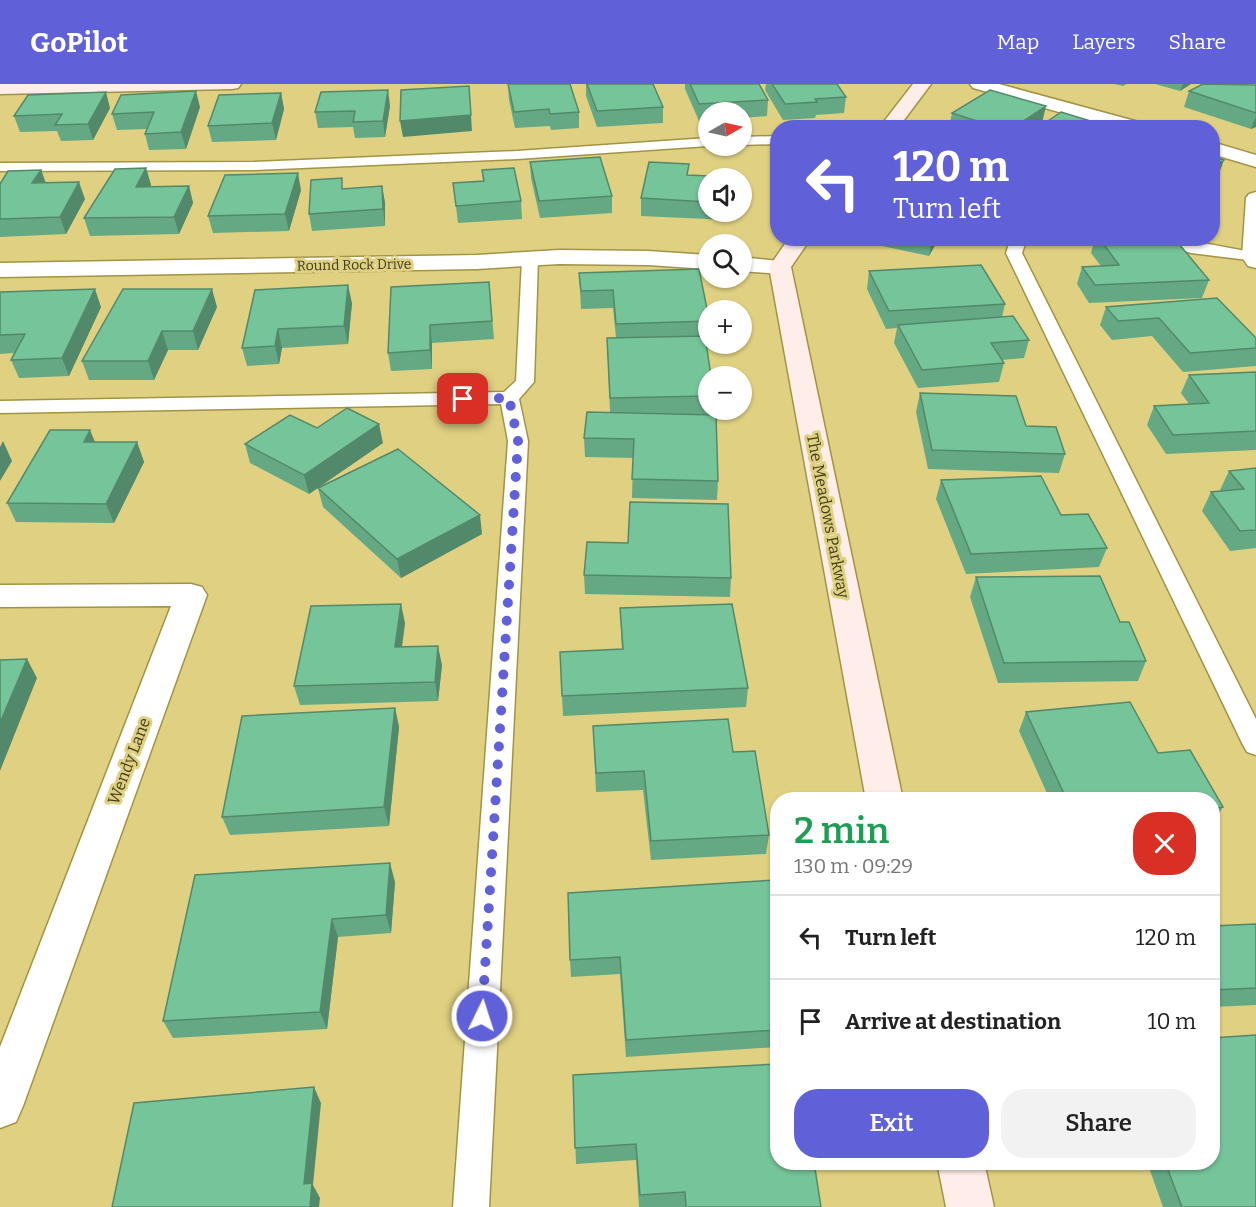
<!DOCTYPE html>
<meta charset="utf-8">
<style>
:root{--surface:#fff;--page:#f2f2f2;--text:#222;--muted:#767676;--line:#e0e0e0;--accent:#6061d9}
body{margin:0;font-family:Bitter,serif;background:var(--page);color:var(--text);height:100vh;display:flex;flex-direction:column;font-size:22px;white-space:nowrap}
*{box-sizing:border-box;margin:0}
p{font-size:20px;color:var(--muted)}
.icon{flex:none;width:33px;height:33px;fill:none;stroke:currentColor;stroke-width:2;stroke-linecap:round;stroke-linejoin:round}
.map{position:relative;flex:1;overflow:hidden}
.sheet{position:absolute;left:770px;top:708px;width:450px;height:378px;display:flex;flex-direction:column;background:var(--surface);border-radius:24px;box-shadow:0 2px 4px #0004}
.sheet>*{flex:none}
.top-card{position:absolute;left:770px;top:36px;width:450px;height:126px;border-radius:24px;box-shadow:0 2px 4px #0004;background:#6061d9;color:#fff;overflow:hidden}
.needle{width:39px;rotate:81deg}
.controls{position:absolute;left:698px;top:18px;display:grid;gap:12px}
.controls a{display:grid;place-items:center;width:54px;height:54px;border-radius:50%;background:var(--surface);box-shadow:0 2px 4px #0004;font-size:30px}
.pin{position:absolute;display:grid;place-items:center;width:51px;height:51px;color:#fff;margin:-26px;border-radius:12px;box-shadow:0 3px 9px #0006}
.me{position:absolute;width:66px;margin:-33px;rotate:4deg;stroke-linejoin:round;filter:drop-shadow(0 0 4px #0008)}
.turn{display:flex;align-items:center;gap:21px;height:126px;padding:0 24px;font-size:27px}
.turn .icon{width:78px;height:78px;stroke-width:2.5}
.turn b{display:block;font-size:42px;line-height:51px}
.round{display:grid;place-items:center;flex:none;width:63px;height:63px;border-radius:24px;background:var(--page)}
.head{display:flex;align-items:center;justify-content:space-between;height:102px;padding:0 24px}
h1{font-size:36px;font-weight:600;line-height:45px;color:#1e9e55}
.cta{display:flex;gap:12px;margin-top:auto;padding:12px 24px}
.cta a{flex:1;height:69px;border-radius:24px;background:var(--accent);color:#fff;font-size:24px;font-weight:600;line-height:69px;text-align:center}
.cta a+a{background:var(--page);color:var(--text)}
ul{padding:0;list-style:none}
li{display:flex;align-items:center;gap:18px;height:84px;padding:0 24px;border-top:2px solid var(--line)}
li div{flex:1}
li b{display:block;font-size:22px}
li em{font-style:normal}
header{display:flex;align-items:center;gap:36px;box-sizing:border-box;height:84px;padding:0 30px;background:var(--accent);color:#fff}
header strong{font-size:28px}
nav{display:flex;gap:33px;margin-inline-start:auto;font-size:21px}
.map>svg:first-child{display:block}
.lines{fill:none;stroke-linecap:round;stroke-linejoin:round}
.lane-casing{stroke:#a29345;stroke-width:3}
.street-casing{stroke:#a29345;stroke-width:3}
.secondary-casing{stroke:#a29345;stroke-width:3}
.lane{fill:#fff;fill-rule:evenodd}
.street{fill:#fff;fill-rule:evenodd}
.secondary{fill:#feede8;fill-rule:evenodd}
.wall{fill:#65a984}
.shaded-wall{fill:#53896b}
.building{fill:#76c499;stroke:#53896b;stroke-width:1.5}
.route{stroke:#6061d9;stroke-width:10;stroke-dasharray:0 18}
.labels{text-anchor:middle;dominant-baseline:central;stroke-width:6;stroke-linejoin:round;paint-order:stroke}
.far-street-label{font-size:14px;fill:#413b1a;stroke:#e0d182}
.street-label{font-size:16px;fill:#413b1a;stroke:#e0d182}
</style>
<header>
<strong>GoPilot</strong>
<nav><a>Map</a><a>Layers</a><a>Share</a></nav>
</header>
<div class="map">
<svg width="1256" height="1123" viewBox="0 0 1256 1123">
<rect width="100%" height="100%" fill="#e0d182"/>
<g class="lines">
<g class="lane-casing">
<path id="lane" d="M777,52V60L741,61V53Z
M708,54V62H711H708L517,75L254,86L0,87V79L254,78L517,67Z
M1011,154H1027L1022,169L1256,635V671L1247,668L1243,661L1006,169Z
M1154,154C1187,154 1220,163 1253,168L1256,169V177L1191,169L1156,157Z
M530,170L538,175L534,298L519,315L528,357L489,1123H453L508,357L501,320L0,329V317L504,308L516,297L522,175Z"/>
</g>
<g class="street-casing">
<path id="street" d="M970,0H999L1146,40L1148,44H1116L973,4Z
M1212,58L1256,71V83L1212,70Z
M1256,108V184L1248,182L1242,173L1246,114L1249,110Z
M559,166L648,167L708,171V185L648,181L559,180L477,185L0,193V179L477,171Z
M741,173L788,178L791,183L788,188L780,190L741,187Z
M191,500L202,503L207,511L23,1022L16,1038L0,1044V963L171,522L0,523V501Z"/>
</g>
<g class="secondary-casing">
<path id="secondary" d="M0,0H241L238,4L232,5L0,10Z
M913,0H931L898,44H879Z
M789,154H811L791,183L903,716H866L769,183Z
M937,1078H984L994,1123H946Z"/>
</g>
<use href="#lane" class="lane"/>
<use href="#street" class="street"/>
<use href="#secondary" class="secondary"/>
</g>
<path class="wall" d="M508,0L579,28V44L551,46L550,42L515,44L509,16Z
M586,0H653L663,23V39L597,43L586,12Z
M685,0H759L768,16L767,32L741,34V28H708V36L699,37L685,5Z
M766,0H837L846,13L844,29L816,31L815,34L783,36L765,6Z
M1114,0H1127L1123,2Z
M1155,0H1191L1180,7Z
M1256,1V43L1251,45L1184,23L1189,7Z
M281,9L284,25L276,56L212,58L208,42Z
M390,22L385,53L355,54L353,43L318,44L315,28Z
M200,23L186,65L149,66L145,50L147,45L117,46L112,30Z
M110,24L93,56L61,57L57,47L20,48L14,32Z
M952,29L1042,39L1034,44H949Z
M530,78L612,112V129L540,134L531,94Z
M146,84L151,101L150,103L189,102L193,119L179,150L90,152L84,134Z
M41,86L46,99L85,115L66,150L0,153V100Z
M482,86L521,117L522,135L458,139L453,99L483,97Z
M688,91L708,94V128H730L729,136L641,132V114Z
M382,102L385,119V142L312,147L309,130Z
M301,106L289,147L213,149L208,132Z
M884,154H939L929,172L882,162Z
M944,154H966L964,159Z
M1095,154H1174L1209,196L1202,214L1089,219L1077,200L1082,183L1101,182L1091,169Z
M869,187L1005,220L1002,233L1029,256L1024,274L1002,276L1004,279L999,298L918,304L894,259L897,244L886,245L867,205Z
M579,189L708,230V256H705L708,292V326H714L718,397L717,416L632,414L633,374L585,373L584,354L610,328L607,254H616L613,224L581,225Z
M489,198L494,255L432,259V285L391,287L388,269Z
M255,206L352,219L348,260L282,264L279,280L247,282L242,264Z
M0,208L101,223L69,292L19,294L11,276L14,269L0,270Z
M217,223L198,266H168L154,296H89L82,277Z
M1106,223L1256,254V282L1183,288L1152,252L1112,256L1100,241Z
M1256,288V366L1166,370L1147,341L1154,322L1189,320L1181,309L1189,291Z
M920,309L1026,342L1065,370L1059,389L928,385L916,328Z
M317,344L383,359L309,410L250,379L245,360Z
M95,358H137L144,378L114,439L16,438L7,419Z
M1256,384V464L1230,467L1202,427L1211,408L1221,407L1220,406L1229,387Z
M941,396L1061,431L1107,464L1099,483L966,490L936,415Z
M318,404L482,450L401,494L323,423Z
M584,491L731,494L730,513L585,510Z
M976,493L1120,538L1146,577L1138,597L998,599L970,513Z
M620,524L748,604L746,623L563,632L562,612L622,565Z
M405,539L402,563L442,581L438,617L300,621L294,602Z
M395,624L399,643L389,742L230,751L222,733Z
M1026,628L1158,669L1223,723L1212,742V716H1050L1019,647Z
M593,642L733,668L769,751L766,770L651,776L643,706L596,708Z
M195,791L395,798L391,849L338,853L327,945L173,954L163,937Z
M777,805V963L626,973L620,890L571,893L570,876Z
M1256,840V921L1212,923V842Z
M573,991L821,1123H639L636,1076L576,1080Z
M1147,1078H1212L1256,1123H1163Z"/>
<path class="shaded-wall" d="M1183,0H1191L1180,7Z
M469,2L472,47L403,53L400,37Z
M388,6L390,22L385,53L383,37Z
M196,7L200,23L186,65L181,48Z
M106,8L110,24L93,56L88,40Z
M281,9L284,25L276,56L272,39Z
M1046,22L1042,39L1034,44H1013Z
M1256,32V43L1251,45Z
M1224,76L1218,92L1212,97V85Z
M146,84L151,101L141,120L136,103Z
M41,86L47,103L32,99Z
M298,89L301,106L289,147L285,130Z
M79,98L85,115L66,150L60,133Z
M189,102L193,119L179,150L174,133Z
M382,102L385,119V142L383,125Z
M932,154H939L929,172Z
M348,201L352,219L348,260L344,242Z
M95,205L101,223L69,292L62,274Z
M212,205L217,223L198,266L193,247Z
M430,241L432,259V285L430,266Z
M278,245L282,264L279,280L275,262Z
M162,247L168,266L154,296L148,277Z
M379,340L383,359L309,410L304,391Z
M90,346L98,365L84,358Z
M3,357L12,377L0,397V363Z
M137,358L144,378L114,439L106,420Z
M480,431L482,450L401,494L397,475Z
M401,520L405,539L399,583L395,563Z
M438,562L442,581L438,617L435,598Z
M27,575L37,594L0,687V639Z
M395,624L399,643L389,742L384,723Z
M390,779L395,798L391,849L386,831Z
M332,835L338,853L327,945L320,928Z
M314,1003L321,1019L313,1101L320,1114L319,1123H310L304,1100Z"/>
<path class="building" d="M508,0H570L579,28L550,30L549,25L514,28Z
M587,0H653L663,23L597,27Z
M690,0H759L768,16L699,20Z
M772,0H837L846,13L815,15L817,18L785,20Z
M1203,0L1256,1V29L1189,7Z
M469,2L471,31L400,37L401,6Z
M388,6L383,37L353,38L355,27L315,28L321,8Z
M990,6L1046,22L1013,44H998L952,29Z
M196,7L181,48L145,50L154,28L112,30L121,11Z
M106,8L88,40L55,41L62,30L14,32L28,11Z
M281,9L272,39L208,42L219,11Z
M1061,28L1113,44H1038Z
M1212,72L1224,76L1212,85Z
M600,73L612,112L539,117L530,78Z
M649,78L689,80L687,91L733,93V94H708V118L641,114Z
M146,84L136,103L189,102L174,133L84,134L115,85Z
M514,84L521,117L456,122L453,99L484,97L482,86Z
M41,86L32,99L79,98L60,133L0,135V100L8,87Z
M298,89L285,130L208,132L225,91Z
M342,94V105L382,102L383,125L309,130L311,96Z
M1099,154H1174L1209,196L1095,201L1082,183L1119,181Z
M981,181L1005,220L889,227L869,187Z
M699,185L708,230V237L616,240L613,206L581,207L579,189Z
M489,198L492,237L430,241V266L388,269L391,203Z
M348,201L344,242L278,245L275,262L242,264L255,206Z
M95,205L62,274L11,276L25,250L0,251V208Z
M123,205H212L193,247H162L148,277H82Z
M1217,214L1256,254V264L1190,269L1159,234L1118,237L1106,223Z
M1013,232L1029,256L991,259L1004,279L922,286L898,241Z
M705,252L711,292H708V312L610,314L607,254Z
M1256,288V347L1173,351L1154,322L1209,319L1189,291Z
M920,309L1016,312L1026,342L1056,343L1065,370L932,366Z
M347,324L379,340L304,391L245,360L290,331L317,344Z
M587,328L716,331L718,397L632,395L634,355L584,354Z
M50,346H90L84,358H137L106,420L7,419Z
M398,365L480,431L397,475L318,404Z
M1256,384V446L1240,447L1211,408L1244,405L1229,387Z
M1041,392L1061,431L1088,430L1107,464L971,470L941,396Z
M630,418L728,420L731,494L584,491L587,458L628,459Z
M1100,492L1120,538H1129L1146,577L1004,579L976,493Z
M401,520L395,563L438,562L435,598L294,602L311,522Z
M732,520L748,604L562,612L560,568L623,565L620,524Z
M27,575L0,639V576Z
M1130,618L1158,669L1190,666L1223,723L1212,725V716H1067L1026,628Z
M395,624L384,723L222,733L242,632Z
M728,635L733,668L755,667L769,751L651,757L644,687L596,689L593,642Z
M390,779L386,831L332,835L320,928L163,937L195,791Z
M775,796L777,805V946L626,956L620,873L570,876L568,809Z
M1256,840V904L1212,906V842Z
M1256,951V1123H1182L1165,1078H1212V954Z
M777,980V1078H814L821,1123H686L685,1108L640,1111L636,1060L575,1064L573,991Z
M314,1003L304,1100L312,1099L310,1123H112L134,1019Z"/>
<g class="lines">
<path class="route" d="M463,315L509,314L518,357L482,932"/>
</g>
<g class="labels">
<g class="far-street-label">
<text transform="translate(354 181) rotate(-1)">Round Rock Drive</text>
</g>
<g class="street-label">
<text transform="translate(828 432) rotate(79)">The Meadows Parkway</text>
<text transform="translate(129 677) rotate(-69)">Wendy Lane</text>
</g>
</g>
</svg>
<div class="controls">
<a><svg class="needle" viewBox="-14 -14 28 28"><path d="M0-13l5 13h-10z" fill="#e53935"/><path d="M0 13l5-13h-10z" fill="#767676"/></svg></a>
<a><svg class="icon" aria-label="sound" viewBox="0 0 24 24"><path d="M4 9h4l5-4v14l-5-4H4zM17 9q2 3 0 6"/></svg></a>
<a><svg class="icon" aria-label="search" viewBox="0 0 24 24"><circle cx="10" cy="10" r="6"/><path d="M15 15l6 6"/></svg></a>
<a>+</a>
<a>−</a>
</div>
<div class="pin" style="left:463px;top:315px;background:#d93025"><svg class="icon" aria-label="arrive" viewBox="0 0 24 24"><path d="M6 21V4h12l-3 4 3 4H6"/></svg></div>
<svg class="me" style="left:482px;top:932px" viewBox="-20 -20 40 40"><circle r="17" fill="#6061d9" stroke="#fff" stroke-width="3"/><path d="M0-11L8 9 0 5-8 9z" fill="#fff"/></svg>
<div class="top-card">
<div class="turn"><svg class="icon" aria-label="left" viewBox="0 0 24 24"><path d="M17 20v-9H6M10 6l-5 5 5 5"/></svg><div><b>120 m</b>Turn left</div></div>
</div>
<section class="sheet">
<div class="head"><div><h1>2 min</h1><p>130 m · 09:29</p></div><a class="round" style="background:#d93025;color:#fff"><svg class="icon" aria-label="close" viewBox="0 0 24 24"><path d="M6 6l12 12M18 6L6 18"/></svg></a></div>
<ul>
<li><svg class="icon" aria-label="left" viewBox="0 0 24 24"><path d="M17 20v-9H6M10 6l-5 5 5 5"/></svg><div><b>Turn left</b></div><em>120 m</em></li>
<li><svg class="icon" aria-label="arrive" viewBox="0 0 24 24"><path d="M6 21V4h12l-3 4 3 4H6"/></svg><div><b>Arrive at destination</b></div><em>10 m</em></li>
</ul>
<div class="cta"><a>Exit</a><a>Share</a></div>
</section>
</div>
